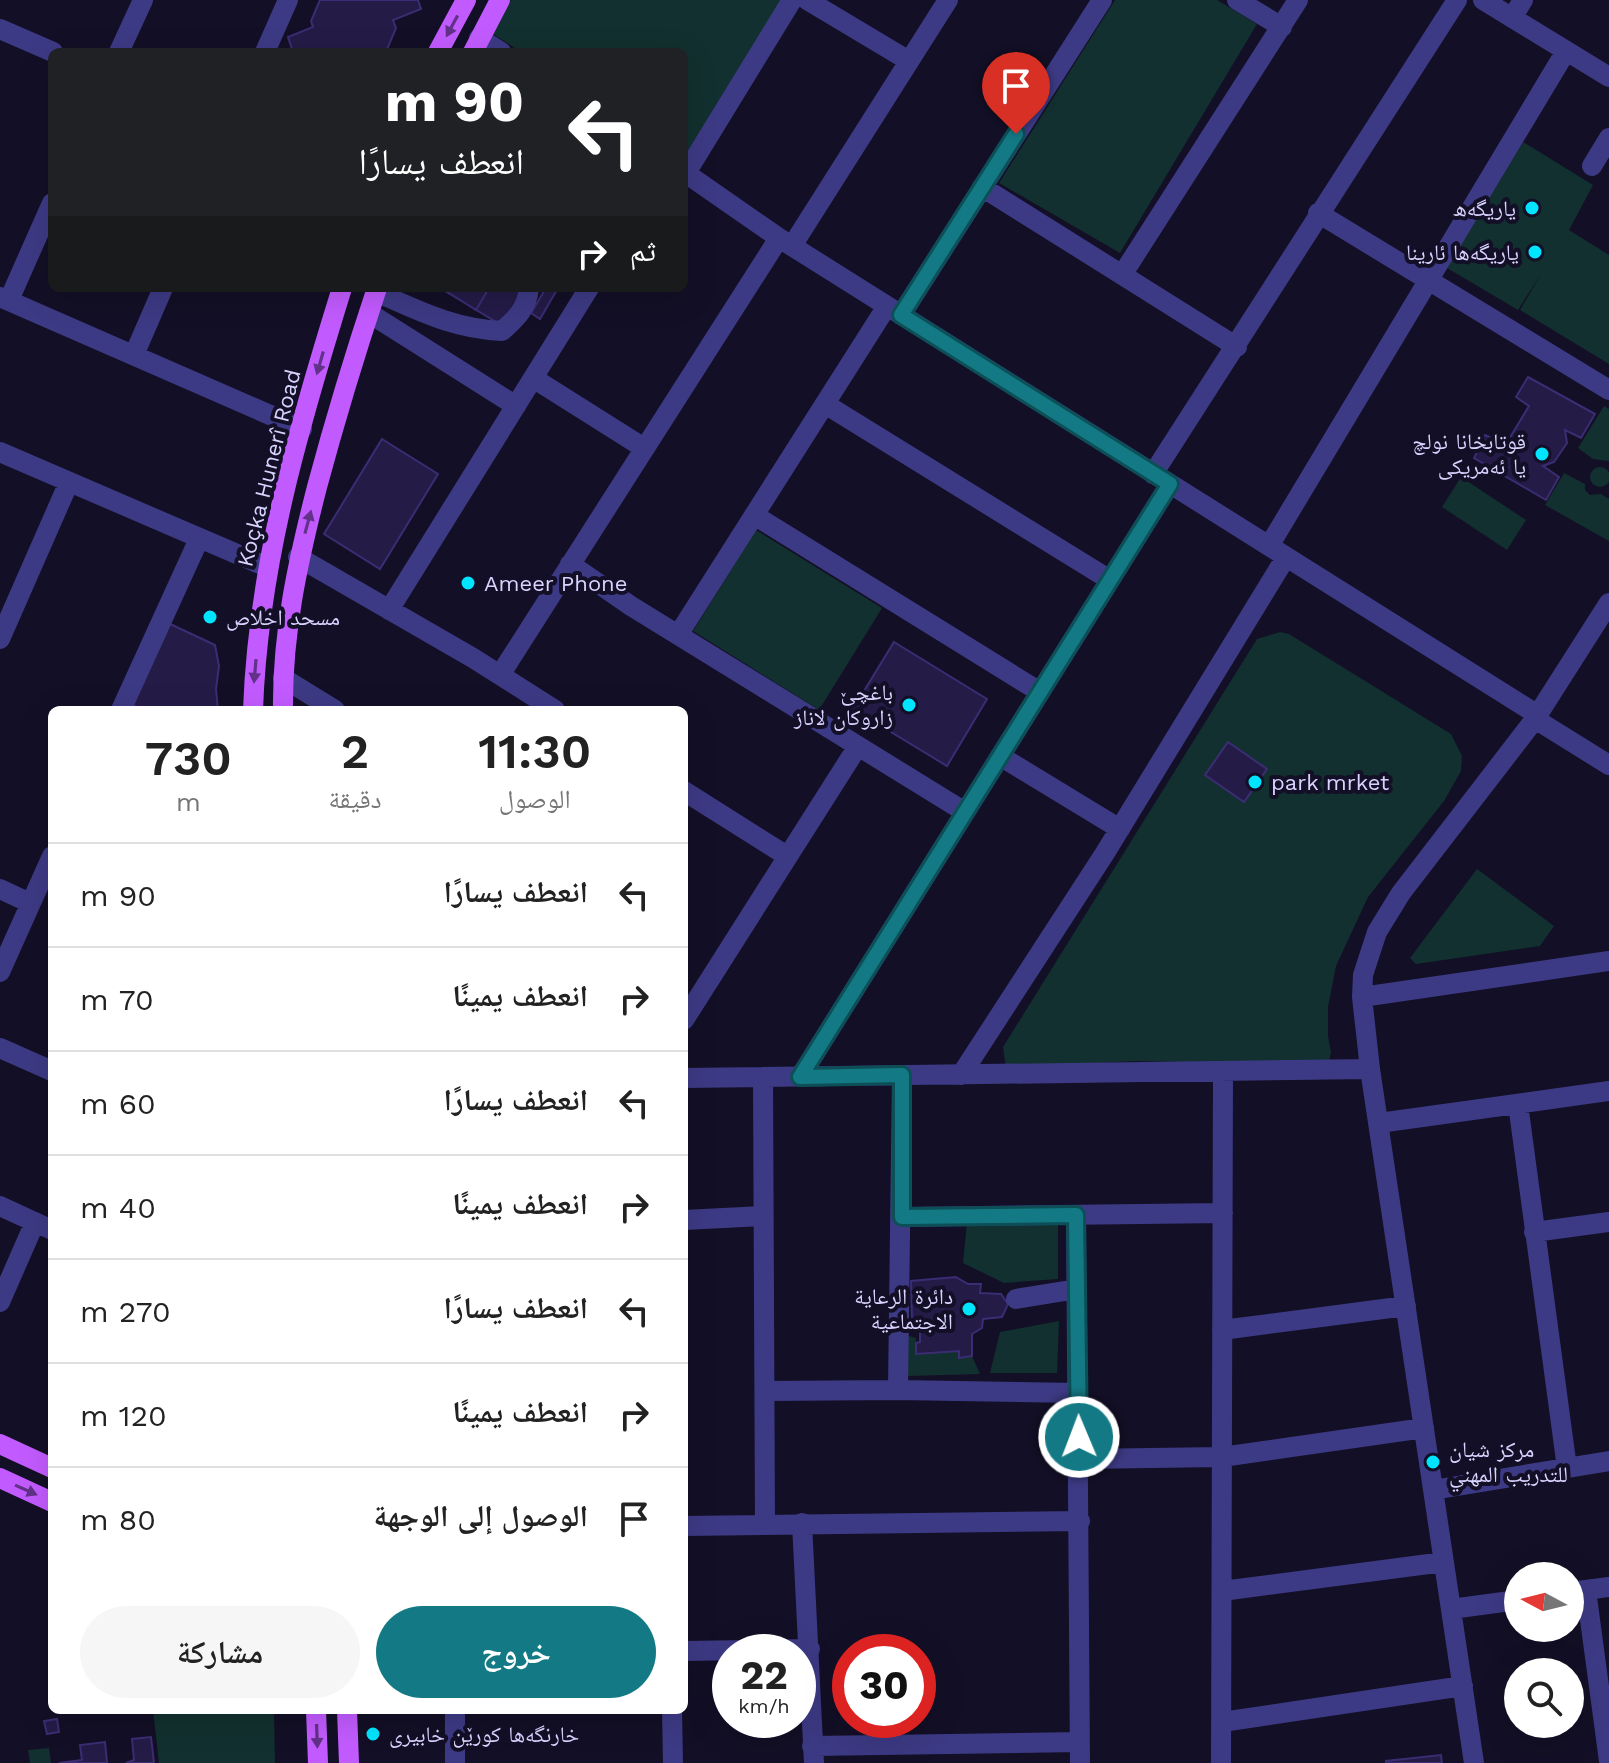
<!DOCTYPE html>
<html lang="ar">
<meta charset="utf-8">
<style>
:root{--surface:#fff;--page:#f6f6f6;--text:#222;--muted:#767676;--line:#e0e0e0;--accent:#137a85}
body{margin:0;font-family:"Work Sans","Noto Naskh Arabic",sans-serif;background:var(--page);color:var(--text);direction:rtl;height:100vh;display:flex;flex-direction:column;font-size:30px;white-space:nowrap}
*{box-sizing:border-box;margin:0}
p{font-size:26px;color:var(--muted)}
.icon{flex:none;width:44px;height:44px;fill:none;stroke:currentColor;stroke-width:2;stroke-linecap:round;stroke-linejoin:round}
.map{position:relative;flex:1;overflow:hidden;direction:ltr}
.side{position:absolute;left:48px;top:706px;width:640px;height:1008px;display:flex;flex-direction:column;background:var(--surface);border-radius:12px;box-shadow:0 8px 32px #0002;direction:rtl}
.side>*{flex:none}
.guide{position:absolute;left:48px;top:48px;width:640px;height:244px;border-radius:12px;box-shadow:0 8px 32px #0002;direction:rtl;background:#202124;color:#fff;overflow:hidden}
.needle{width:52px;rotate:277deg}
.buttons{position:absolute;left:1504px;top:1562px;display:grid;gap:16px}
.buttons a{display:grid;place-items:center;width:80px;height:80px;border-radius:50%;background:var(--surface);box-shadow:0 8px 32px #0002;font-size:40px}
.speed{position:absolute;left:712px;top:1634px;display:flex;gap:16px;font-size:40px;font-weight:700;text-align:center}
.speed>*{display:grid;place-content:center;width:104px;height:104px;border-radius:50%;background:var(--surface);box-shadow:0 8px 32px #0002;line-height:1}
.speed small{font-size:20px;font-weight:400}
.speed .limit{border:12px solid #d22;background:#fff;color:#111}
.pin{position:absolute;display:grid;place-items:center;width:68px;height:68px;color:#fff;margin:-82px -34px;border-radius:50% 50% 50% 0;rotate:-45deg;box-shadow:0 0 8px #0007}
.pin .icon{rotate:45deg}
.me{position:absolute;width:88px;margin:-44px;rotate:359deg;stroke-linejoin:round;filter:drop-shadow(0 0 6px #0008)}
.turn{display:flex;align-items:center;gap:28px;height:168px;padding:0 32px;font-size:36px}
.turn .icon{width:104px;height:104px;stroke-width:2.5}
.turn b{display:block;font-size:56px;line-height:68px}
.then{display:flex;align-items:center;height:76px;padding:0 32px;background:#0003;gap:16px;font-size:30px}
.eta{display:flex;justify-content:space-evenly;align-items:center;height:136px;text-align:center}
.eta b{font-size:48px;font-weight:600;line-height:56px}
.action{display:flex;gap:16px;margin-top:auto;padding:16px 32px}
.action a{flex:1;height:92px;border-radius:48px;background:var(--accent);color:#fff;font-size:32px;font-weight:600;line-height:92px;text-align:center}
.action a+a{background:var(--page);color:var(--text)}
ul{padding:0;list-style:none}
li{display:flex;align-items:center;gap:24px;height:104px;padding:0 32px;border-top:2px solid var(--line)}
li div{flex:1}
li b{display:block;font-size:30px}
li em{font-style:normal}
.map>svg:first-child{display:block}
.green{fill:#12302f}
.building{fill:#241b47;stroke:#3b2d73;stroke-width:2}
.lines{fill:none;stroke-linecap:round;stroke-linejoin:round}
.minor{stroke:#3d3a85;stroke-width:20}
.major{stroke:#c25bff;stroke-width:20}
.oneway{fill:#623188}
.route-casing{stroke:#0c4f56;stroke-width:20}
.route{stroke:#137a85;stroke-width:14}
.poi-dot{fill:#00e5ff;stroke:#130f26;stroke-width:3}
.labels{text-anchor:middle;dominant-baseline:central;stroke-width:8;stroke-linejoin:round;paint-order:stroke}
.poi-label{font-size:22px;fill:#d9d4ff;stroke:#130f26;text-anchor:end}
.street-label{font-size:22px;fill:#d9d4ff;stroke:#130f26}
</style>
<div class="map">
<svg width="1609" height="1763" viewBox="0 0 1609 1763">
<rect width="100%" height="100%" fill="#130f26"/>
<path class="green" d="M511,0H783L684,162V52H521L493,34Z
M1115,0H1217L1257,24L1120,253L999,183Z
M1523,142L1593,185L1569,230L1609,255V364L1520,310L1541,274L1518,310L1447,268Z
M1604,406L1609,409V461L1593,459L1578,448Z
M1590 477a10 10 0 1 1 20 0a10 10 0 1 1-20 0Z
M1564,473L1585,484V490L1590,495L1601,494L1609,499V541L1545,505Z
M1461,477L1526,520L1507,550L1442,507Z
M756,530L882,608L819,710L693,631Z
M1280,632L1289,634L1451,734L1462,756L1461,771L1444,801L1368,897L1336,966L1328,1007V1036L1331,1052L1329,1062L1320,1065L1136,1061L1006,1068L1003,1047L1257,639Z
M1477,869L1554,926L1540,946L1416,964L1410,958Z
M967,1223L1058,1224V1279L1004,1283L963,1263Z
M1059,1321L1057,1373H990L1000,1332Z
M906,1335L916,1338L917,1354L959,1351L960,1358L972,1356L980,1374L907,1376Z
M153,1710H274L275,1763H159Z
M49,1748L51,1763H30L28,1750Z"/>
<path class="building" d="M320,0H418L421,9L393,20L396,28L386,52H293L288,37L313,27L311,21Z
M440,288H524L503,326Z
M448,288H489L476,310L446,291Z
M546,288H558L540,319L531,313Z
M1528,377L1595,414L1581,438L1565,430L1567,443L1554,462L1543,466L1559,477L1546,500L1474,458L1485,435L1506,444L1529,406L1516,397Z
M382,439L438,474L380,569L324,534Z
M168,623L215,645L219,666L216,689L218,710H143L133,705Z
M894,642L987,699L947,766L853,709Z
M1228,742L1267,769L1244,802L1205,775Z
M956,1277L968,1284H981L980,1293L1001,1294L1008,1304L1002,1317L983,1319L982,1328L972,1334V1356L959,1358V1351L916,1354V1343L920,1342V1320H912L911,1281Z
M57,1719L59,1732L47,1734L44,1721Z
M151,1737L154,1763H126L134,1760L132,1739Z
M105,1742L107,1763H59L82,1760L80,1745Z
M1441,1755L1442,1763H1386V1761Z"/>
<g class="lines">
<path class="minor" d="M807,0L909,61
M1237,0L1282,27
M1483,0L1609,77
M1512,18L1523,0
M0,29L53,52
M479,38L501,52
M119,52L143,0
M265,52L288,0
M1592,166L1609,138
M684,172L779,238L1538,715
M686,173L792,0
M982,187L1237,347
M1318,213L1609,390
M792,246L948,0
M1122,275L1298,0
M376,292C419,311 454,329 502,331C517,318 527,308 529,288
M0,297L302,429
M9,300L52,203
M369,313L516,406
M901,315L1102,0
M134,355L163,288
M533,378L644,448
M825,404L1110,580
M0,452L267,567
M1153,474L1457,0
M754,515L1040,692
M1269,546L1566,51
M298,557L473,658L555,710
M570,564L631,606L965,812
M389,610L589,288
M678,635L887,306
M0,639L69,482
M500,675L779,238
M283,678L335,710
M121,710L199,539
M1535,719L1609,765
M1000,756L1120,829
M684,791L787,856
M0,889L30,903
M0,972L52,856
M1362,997L1609,961
M684,1020L858,746
M0,1048L52,1071
M961,1075L1105,853L1286,557
M763,1077L765,1525
M800,1077L1170,484
M684,1078L1370,1069
M1518,1104L1567,1468
M1379,1123L1609,1091
M0,1206L52,1230
M1076,1215L1080,1763
M902,1217L1223,1213
M684,1220L763,1216
M1534,1232L1609,1222
M1016,1299L1077,1289
M0,1302L35,1222
M1222,1330L1406,1306
M898,1390L902,1075
M765,1391L898,1390L1078,1393
M1080,1459L1222,1457L1424,1428
M1433,1490L1609,1461
M802,1523L814,1763
M684,1526L1080,1521
M1586,1590L1609,1761
M1222,1591L1444,1562
M1570,1592L1609,1587
M1451,1609L1518,1600
M684,1651L810,1649
M455,1710V1763
M672,1710L673,1763
M1222,1722L1463,1686
M812,1746L1079,1742
M1221,1763L1223,1071
M1474,1763L1370,1069L1362,997L1363,975L1377,932L1401,893L1535,719L1609,603"/>
<path class="major" d="M438,52L466,0
M473,52L500,0
M253,710C258,565 299,426 342,288
M283,710C282,633 298,561 317,487C335,420 355,354 377,288
M0,1444L52,1468
M0,1478L52,1502
M316,1710L318,1763
M347,1710L349,1763"/>
</g>
<defs><path id="oneway-solid" d="M-6-.8H1V-3.2L6.5 0L1 3.2V.8H-6Z" transform="scale(2)"/></defs>
<g class="oneway">
<use href="#oneway-solid" transform="translate(452 26) rotate(118)"/>
<use href="#oneway-solid" transform="translate(320 363) rotate(106)"/>
<use href="#oneway-solid" transform="translate(308 522) rotate(-75)"/>
<use href="#oneway-solid" transform="translate(255 671) rotate(95)"/>
<use href="#oneway-solid" transform="translate(26 1490) rotate(24)"/>
<use href="#oneway-solid" transform="translate(317 1736) rotate(88)"/>
</g>
<g class="lines">
<g class="route-casing">
<path id="route" d="M1016,134L901,315L1170,484L800,1077L902,1075V1217L1076,1215L1079,1437"/>
</g>
<use href="#route" class="route"/>
</g>
<g class="poi-dot">
<circle cx="1532" cy="208" r="8"/>
<circle cx="1535" cy="252" r="8"/>
<circle cx="1542" cy="454" r="8"/>
<circle cx="468" cy="583" r="8"/>
<circle cx="210" cy="617" r="8"/>
<circle cx="909" cy="705" r="8"/>
<circle cx="1255" cy="782" r="8"/>
<circle cx="969" cy="1309" r="8"/>
<circle cx="1433" cy="1462" r="8"/>
<circle cx="373" cy="1734" r="8"/>
</g>
<g class="labels">
<g class="poi-label">
<text x="1516" y="208">یاریگه‌ه</text>
<text x="1519" y="252">ياريگەها ئارينا</text>
<text x="1526" y="441">قوتابخانا نولچ<tspan x="1526" dy="25">يا ئەمريكى</tspan></text>
<text x="484" y="583" text-anchor="start">Ameer Phone</text>
<text x="226" y="617" text-anchor="start">مسحد اخلاص</text>
<text x="893" y="692">باغچێ<tspan x="893" dy="25">زاروكان لاناز</tspan></text>
<text x="1271" y="782" text-anchor="start">park mrket</text>
<text x="953" y="1296">دائرة الرعاية<tspan x="953" dy="25">الاجتماعية</tspan></text>
<text x="1449" y="1449" text-anchor="start">مركز شيان<tspan x="1449" dy="25">للتدريب المهني</tspan></text>
<text x="389" y="1734" text-anchor="start">خارنگه‌ها كورێن خابيرى</text>
</g>
<g class="street-label">
<text transform="translate(269 468) rotate(-76)">Koçka Hunerî Road</text>
</g>
</g>
</svg>
<div class="buttons">
<a><svg class="needle" viewBox="-14 -14 28 28"><path d="M0-13l5 13h-10z" fill="#e53935"/><path d="M0 13l5-13h-10z" fill="#767676"/></svg></a>
<a><svg class="icon" aria-label="search" viewBox="0 0 24 24"><circle cx="10" cy="10" r="6"/><path d="M15 15l6 6"/></svg></a>
</div>
<div class="speed"><div>22<small>km/h</small></div><div class="limit">30</div></div>
<div class="pin" style="left:1016px;top:134px;background:#d93025"><svg class="icon" aria-label="arrive" viewBox="0 0 24 24"><path d="M6 21V4h12l-3 4 3 4H6"/></svg></div>
<svg class="me" style="left:1079px;top:1437px" viewBox="-20 -20 40 40"><circle r="17" fill="#137a85" stroke="#fff" stroke-width="3"/><path d="M0-11L8 9 0 5-8 9z" fill="#fff"/></svg>
<div class="guide">
<div class="turn"><svg class="icon" aria-label="left" viewBox="0 0 24 24"><path d="M17 20v-9H6M10 6l-5 5 5 5"/></svg><div><b>90 m</b>انعطف يسارًا</div></div>
<div class="then">ثم<svg class="icon" aria-label="right" viewBox="0 0 24 24"><path d="M7 20v-9h11M14 6l5 5-5 5"/></svg></div>
</div>
<section class="side">
<div class="eta">
<div><b>11:30</b><p>الوصول</p></div>
<div><b>2</b><p>دقيقة</p></div>
<div><b>730</b><p>m</p></div>
</div>
<ul>
<li><svg class="icon" aria-label="left" viewBox="0 0 24 24"><path d="M17 20v-9H6M10 6l-5 5 5 5"/></svg><div><b>انعطف يسارًا</b></div><em>90 m</em></li>
<li><svg class="icon" aria-label="right" viewBox="0 0 24 24"><path d="M7 20v-9h11M14 6l5 5-5 5"/></svg><div><b>انعطف يمينًا</b></div><em>70 m</em></li>
<li><svg class="icon" aria-label="left" viewBox="0 0 24 24"><path d="M17 20v-9H6M10 6l-5 5 5 5"/></svg><div><b>انعطف يسارًا</b></div><em>60 m</em></li>
<li><svg class="icon" aria-label="right" viewBox="0 0 24 24"><path d="M7 20v-9h11M14 6l5 5-5 5"/></svg><div><b>انعطف يمينًا</b></div><em>40 m</em></li>
<li><svg class="icon" aria-label="left" viewBox="0 0 24 24"><path d="M17 20v-9H6M10 6l-5 5 5 5"/></svg><div><b>انعطف يسارًا</b></div><em>270 m</em></li>
<li><svg class="icon" aria-label="right" viewBox="0 0 24 24"><path d="M7 20v-9h11M14 6l5 5-5 5"/></svg><div><b>انعطف يمينًا</b></div><em>120 m</em></li>
<li><svg class="icon" aria-label="arrive" viewBox="0 0 24 24"><path d="M6 21V4h12l-3 4 3 4H6"/></svg><div><b>الوصول إلى الوجهة</b></div><em>80 m</em></li>
</ul>
<div class="action"><a>خروج</a><a>مشاركة</a></div>
</section>
</div>
